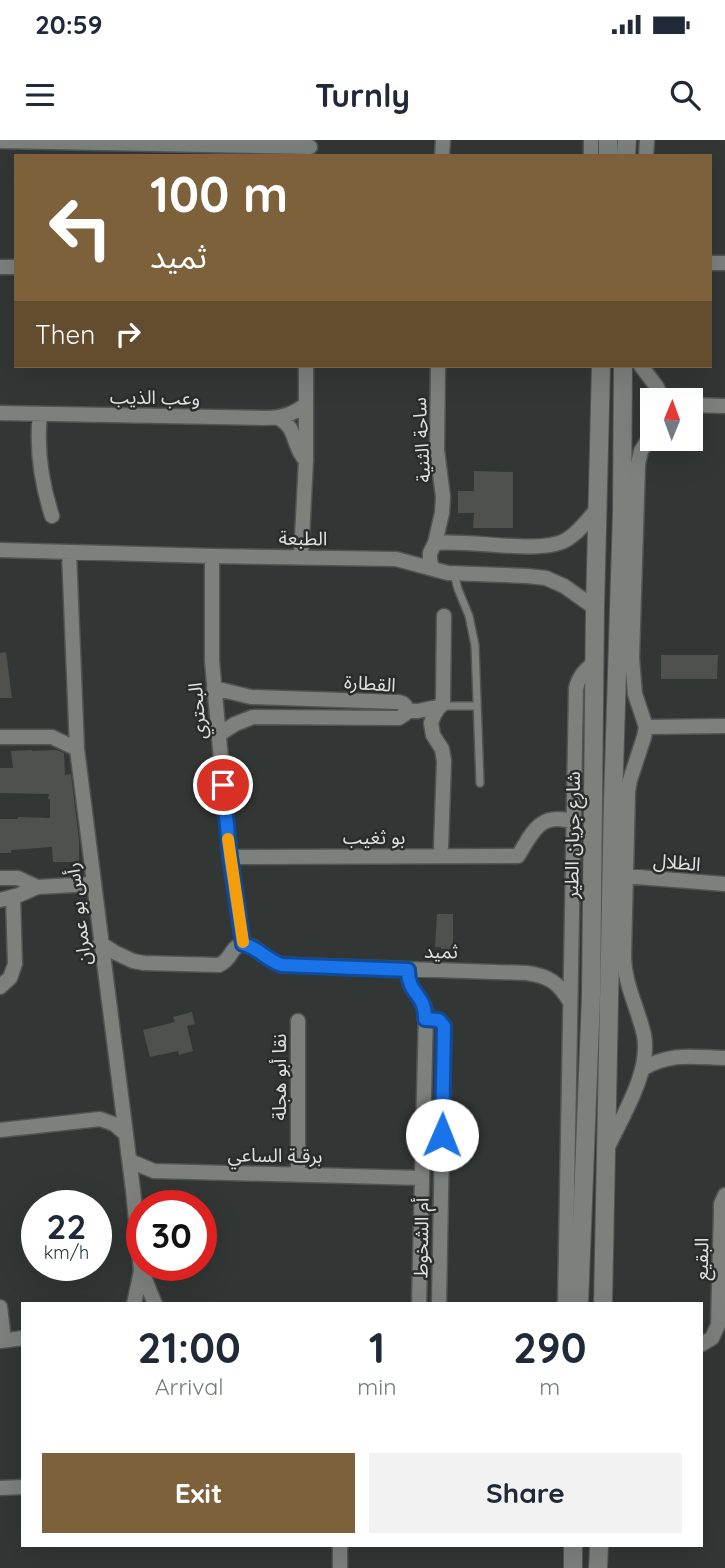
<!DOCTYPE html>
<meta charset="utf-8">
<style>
:root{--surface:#fff;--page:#f2f2f3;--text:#1f2937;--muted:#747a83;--accent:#7d613b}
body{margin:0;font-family:Quicksand,"Noto Sans Arabic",sans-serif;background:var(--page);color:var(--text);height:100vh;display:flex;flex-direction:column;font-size:26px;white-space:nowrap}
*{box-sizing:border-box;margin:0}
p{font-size:23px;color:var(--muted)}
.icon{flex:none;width:38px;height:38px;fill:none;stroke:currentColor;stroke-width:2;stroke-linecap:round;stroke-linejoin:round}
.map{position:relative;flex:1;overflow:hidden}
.panel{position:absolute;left:21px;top:1162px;width:682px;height:245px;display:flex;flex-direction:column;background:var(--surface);border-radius:0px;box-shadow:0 7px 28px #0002}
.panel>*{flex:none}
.guide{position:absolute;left:14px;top:14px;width:698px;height:214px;border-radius:0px;box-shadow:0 7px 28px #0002;background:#7d613b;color:#fff;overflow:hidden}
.needle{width:46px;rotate:1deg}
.buttons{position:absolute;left:640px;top:248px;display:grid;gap:14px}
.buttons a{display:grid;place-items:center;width:63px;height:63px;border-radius:0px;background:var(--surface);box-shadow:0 7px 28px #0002;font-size:35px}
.speed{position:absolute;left:21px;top:1050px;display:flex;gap:14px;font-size:35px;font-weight:700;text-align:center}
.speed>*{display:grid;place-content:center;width:91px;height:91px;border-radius:50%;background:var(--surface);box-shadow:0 7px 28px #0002;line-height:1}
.speed small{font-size:18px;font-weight:400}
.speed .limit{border:10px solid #d22;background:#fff;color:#111}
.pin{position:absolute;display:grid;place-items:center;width:60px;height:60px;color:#fff;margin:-30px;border:4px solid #fff;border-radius:50%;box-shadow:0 2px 7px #0007}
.me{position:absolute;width:77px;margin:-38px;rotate:1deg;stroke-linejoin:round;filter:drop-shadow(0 0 5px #0008)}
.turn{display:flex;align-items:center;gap:24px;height:147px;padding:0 21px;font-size:32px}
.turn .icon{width:91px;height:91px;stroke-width:2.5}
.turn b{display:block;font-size:49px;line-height:60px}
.then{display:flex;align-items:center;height:66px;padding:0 21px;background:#0003;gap:14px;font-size:26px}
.eta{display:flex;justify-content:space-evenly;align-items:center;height:119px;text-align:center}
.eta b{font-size:42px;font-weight:800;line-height:49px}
.button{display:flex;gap:14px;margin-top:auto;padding:14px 21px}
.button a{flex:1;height:80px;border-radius:0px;background:var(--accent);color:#fff;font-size:28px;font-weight:800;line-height:80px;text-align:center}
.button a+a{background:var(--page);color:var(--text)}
.status{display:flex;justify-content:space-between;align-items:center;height:49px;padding:0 35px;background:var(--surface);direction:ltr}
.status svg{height:19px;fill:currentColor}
header{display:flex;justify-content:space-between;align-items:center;height:91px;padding:0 21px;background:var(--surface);font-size:32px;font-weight:800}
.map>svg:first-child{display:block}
.building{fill:#4e514e}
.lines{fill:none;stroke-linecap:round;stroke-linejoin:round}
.service-casing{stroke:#515452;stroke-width:10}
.minor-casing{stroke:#515452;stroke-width:17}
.tertiary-casing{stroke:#515452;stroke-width:20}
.service{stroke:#7c817e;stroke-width:7}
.minor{stroke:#7c817e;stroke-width:14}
.tertiary{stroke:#7c817e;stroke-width:18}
.route-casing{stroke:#114b97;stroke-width:18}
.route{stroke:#1a73e8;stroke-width:12}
.slow{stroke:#f59e0b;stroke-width:12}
.labels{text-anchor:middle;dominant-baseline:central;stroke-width:5;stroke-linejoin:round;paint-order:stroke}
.street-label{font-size:19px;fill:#dfe1e0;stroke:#282c2a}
</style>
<div class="status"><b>20:59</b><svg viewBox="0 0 49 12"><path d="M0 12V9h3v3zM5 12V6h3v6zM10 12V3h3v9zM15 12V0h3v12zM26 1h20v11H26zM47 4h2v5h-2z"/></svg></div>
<header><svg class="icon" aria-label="menu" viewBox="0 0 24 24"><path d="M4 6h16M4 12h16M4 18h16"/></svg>Turnly<svg class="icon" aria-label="search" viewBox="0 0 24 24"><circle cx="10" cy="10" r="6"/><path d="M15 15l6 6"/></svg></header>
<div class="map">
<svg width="725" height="1428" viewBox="0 0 725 1428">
<rect width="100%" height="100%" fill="#323634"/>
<path class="building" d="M474,331L513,332V388H473L474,373H458V351H474Z
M6,512L12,558H0V513Z
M661,515H718L717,539H661Z
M32,610V611L56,610L64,613L65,635L71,634L79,700V722H53L52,707L11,710V713H0V679H18V677L50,678V659H48L49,654L0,653V628H13L11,611Z
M437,774H453V809H441V807H435Z
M192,872L195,884L187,886L193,911L179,915L178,911L150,917L143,890L175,882L173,877Z"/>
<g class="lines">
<g class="service-casing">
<path id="service" d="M454,434L458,449L469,476L475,505L480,643
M442,566H477"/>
</g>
<g class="minor-casing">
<path id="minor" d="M0,1L310,7
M442,16L443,0
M591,16V0
M646,16L647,0
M710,123H725
M0,127H16
M641,226L657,247L663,261
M691,265L725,266
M0,273L263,278C280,278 293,275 306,264
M40,274C36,310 41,342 52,376
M279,278C297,289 292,302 303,317
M435,403C469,399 540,415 566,400C578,393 588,380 597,369
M0,410L212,416L396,419L448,433L527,436L546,438L564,446L595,468
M69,412L77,609L133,1050L141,1131L134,1164
M212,416V521L230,717L243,804
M301,417L306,320V226
M432,428L430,420V413L435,403L442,373L443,357L437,310L438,226
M214,548L251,557L398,562C405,563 408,567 405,574L399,578L253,577L235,584L218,595
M406,571H418L441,566
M646,587L725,586
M0,597H52L77,609
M441,707L444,621L442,609L433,595L431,583L434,575L443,561L444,476
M230,717L518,716C533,691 541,671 574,682
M625,736L725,744
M0,738H18L37,747
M0,760L19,755L37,747L94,744
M100,803L114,812L133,821L144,823L219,825C231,820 230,810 238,806C250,799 263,816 272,821C277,824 283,825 288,825L527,833C549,836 559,843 570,862
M408,830C408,853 421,852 426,872L419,1164
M0,847L10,838L15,824L13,757
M425,879L439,880L444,886V889L439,1164
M642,929C671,912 693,917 725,918
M0,990L100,979L114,984L126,994
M607,1009C622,976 651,932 644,895C638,868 624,844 624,815L628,651L630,640L644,597L646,587L635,554L632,518L638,324L641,311L653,292
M130,1021L154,1031L422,1038
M298,1034V881
M142,1132L155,1164
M565,1164L576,549C578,537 585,530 594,523
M0,1167L4,1200
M0,1201L23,1198
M702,1204L712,1198L718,1185L721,1072V1064L725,1055
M0,1348L23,1347
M340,1428V1405"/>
</g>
<g class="tertiary-casing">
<path id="tertiary" d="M608,16V0
M626,16L627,0
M579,1164L591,856L595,468L601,226
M603,1164L613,661L622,373L623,226
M573,1428V1405
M598,1428L599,1405"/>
</g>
<use href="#service" class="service"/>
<use href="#minor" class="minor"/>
<use href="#tertiary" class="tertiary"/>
</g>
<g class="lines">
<g class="route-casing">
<path id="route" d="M223,645L230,717L243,804C258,807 267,821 282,825L408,830C408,855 426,854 425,879L439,880L444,886L442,995"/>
</g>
<use href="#route" class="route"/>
<path class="slow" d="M228,699L243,802"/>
</g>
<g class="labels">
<g class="street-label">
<text transform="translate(155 257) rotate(1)">وعب الذيب</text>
<text transform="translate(421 300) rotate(-93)">ساحة الثنية</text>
<text transform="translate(303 398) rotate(1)">الطبعة</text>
<text transform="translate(370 543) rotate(4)">القطارة</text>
<text transform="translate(197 571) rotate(-95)">البحتري</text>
<text transform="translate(572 695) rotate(-89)">شارع جريان الطير</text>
<text x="374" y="697">بو ثغيب</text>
<text transform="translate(677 722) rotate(5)">الظلال</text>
<text transform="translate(78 774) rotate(-97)">رأس بو عمران</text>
<text transform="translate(441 811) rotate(1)">ثميد</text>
<text transform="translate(279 937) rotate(-90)">نقا أبو هجلة</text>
<text transform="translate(275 1015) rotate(1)">برقـة الساعي</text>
<text transform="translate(421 1098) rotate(-89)">أم الشخوط</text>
<text transform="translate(701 1119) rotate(-89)">البقيع</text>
</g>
</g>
</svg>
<div class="buttons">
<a><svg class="needle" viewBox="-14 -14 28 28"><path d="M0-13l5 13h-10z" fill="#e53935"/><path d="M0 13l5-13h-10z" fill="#747a83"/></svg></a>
</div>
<div class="speed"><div>22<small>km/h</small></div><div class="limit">30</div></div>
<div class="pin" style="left:223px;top:645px;background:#d93025"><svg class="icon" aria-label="arrive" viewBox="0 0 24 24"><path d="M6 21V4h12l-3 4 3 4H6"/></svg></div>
<svg class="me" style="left:442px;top:995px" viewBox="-20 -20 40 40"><circle r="19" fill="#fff"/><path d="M0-13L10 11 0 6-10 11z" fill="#1a73e8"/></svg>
<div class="guide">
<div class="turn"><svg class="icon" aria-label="left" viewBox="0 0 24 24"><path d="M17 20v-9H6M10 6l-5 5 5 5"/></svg><div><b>100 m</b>ثميد</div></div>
<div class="then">Then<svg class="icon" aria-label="right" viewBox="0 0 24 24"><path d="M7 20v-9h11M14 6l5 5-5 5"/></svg></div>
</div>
<section class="panel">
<div class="eta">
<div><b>21:00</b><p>Arrival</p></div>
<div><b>1</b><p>min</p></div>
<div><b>290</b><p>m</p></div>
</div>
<div class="button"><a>Exit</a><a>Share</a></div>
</section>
</div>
